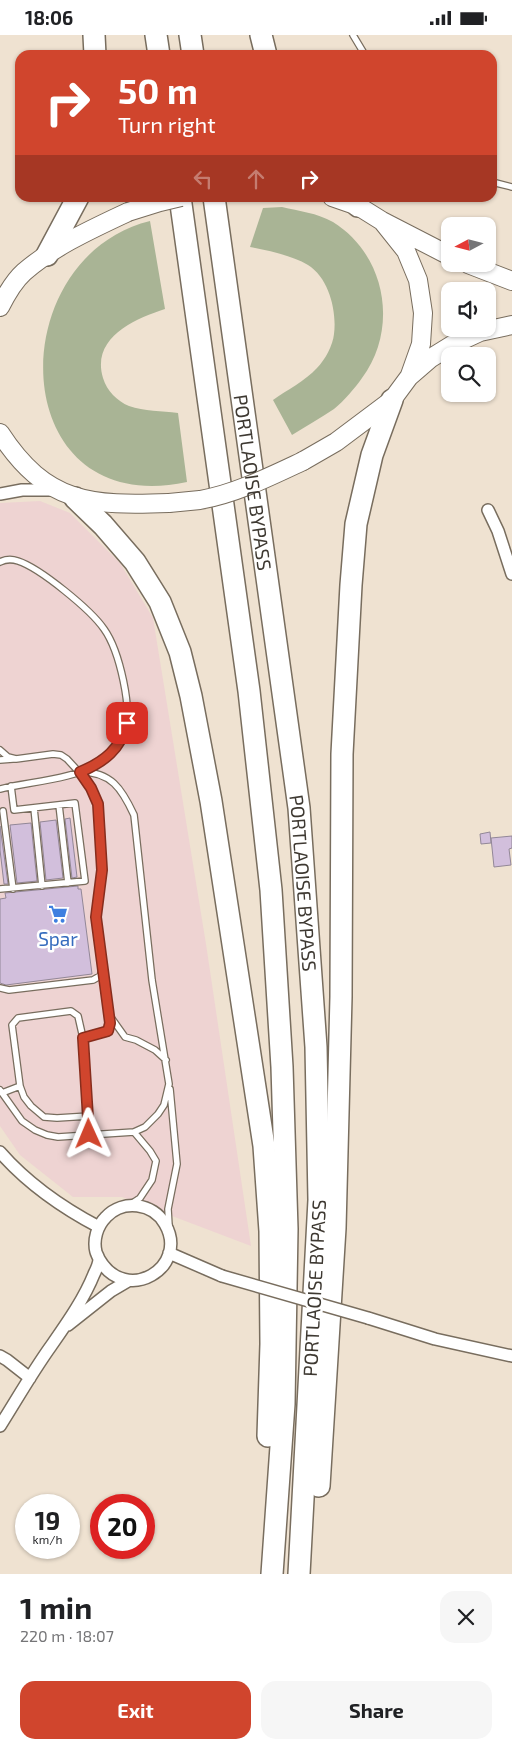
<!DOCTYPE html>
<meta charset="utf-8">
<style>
:root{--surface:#fff;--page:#f6f6f6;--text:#202124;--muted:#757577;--accent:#d0452d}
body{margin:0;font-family:"Exo 2",sans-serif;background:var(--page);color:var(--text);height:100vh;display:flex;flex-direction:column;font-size:19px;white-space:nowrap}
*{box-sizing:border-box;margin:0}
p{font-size:16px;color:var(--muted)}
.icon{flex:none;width:28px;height:28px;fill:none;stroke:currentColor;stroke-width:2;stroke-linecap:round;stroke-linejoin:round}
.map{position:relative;height:1539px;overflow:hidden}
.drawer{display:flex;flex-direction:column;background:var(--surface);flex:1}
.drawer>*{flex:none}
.guide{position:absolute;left:15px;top:15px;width:482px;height:152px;border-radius:15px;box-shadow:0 1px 4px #0004;background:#d0452d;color:#fff;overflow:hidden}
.needle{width:32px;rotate:263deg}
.tools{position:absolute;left:441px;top:182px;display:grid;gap:10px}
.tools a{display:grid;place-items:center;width:55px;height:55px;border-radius:10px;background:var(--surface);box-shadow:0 1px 4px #0004;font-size:25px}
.speed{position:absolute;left:15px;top:1459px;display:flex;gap:10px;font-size:25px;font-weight:700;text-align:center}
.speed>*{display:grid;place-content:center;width:65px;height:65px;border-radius:50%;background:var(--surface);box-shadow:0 1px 4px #0004;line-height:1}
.speed small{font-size:12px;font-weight:400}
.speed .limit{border:8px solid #d22;background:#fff;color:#111}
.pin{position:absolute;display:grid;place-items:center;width:42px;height:42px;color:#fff;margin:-21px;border-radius:10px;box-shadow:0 2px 8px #0006}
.me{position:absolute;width:55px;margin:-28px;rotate:359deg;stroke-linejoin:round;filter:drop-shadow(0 0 4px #0008)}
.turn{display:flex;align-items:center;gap:18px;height:105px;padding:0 20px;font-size:22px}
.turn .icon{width:65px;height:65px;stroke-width:2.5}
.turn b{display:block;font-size:35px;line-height:42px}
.lanes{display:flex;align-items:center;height:48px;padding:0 20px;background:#0003;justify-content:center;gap:25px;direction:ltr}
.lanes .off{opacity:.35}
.round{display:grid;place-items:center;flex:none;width:52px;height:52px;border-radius:15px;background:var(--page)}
.headline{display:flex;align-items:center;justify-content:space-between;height:85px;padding:0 20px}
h1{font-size:30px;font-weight:700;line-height:38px}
.button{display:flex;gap:10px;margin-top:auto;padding:10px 20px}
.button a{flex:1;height:58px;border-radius:15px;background:var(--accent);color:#fff;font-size:20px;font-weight:700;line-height:58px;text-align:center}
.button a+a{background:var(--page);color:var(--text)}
.status{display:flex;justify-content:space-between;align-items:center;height:35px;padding:0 25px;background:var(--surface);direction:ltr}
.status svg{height:14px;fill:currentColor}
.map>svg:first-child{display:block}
.commercial{fill:#eed3d2}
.forest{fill:#a9b495}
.building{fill:#d2bfdc;stroke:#928797}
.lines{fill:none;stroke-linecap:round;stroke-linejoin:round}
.lane-casing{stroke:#786d5e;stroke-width:8}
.street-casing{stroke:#786d5e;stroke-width:14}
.primary-casing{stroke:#786d5e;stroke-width:20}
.highway-casing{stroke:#786d5e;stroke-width:24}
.lane{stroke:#fff;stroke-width:5.5}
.street{stroke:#fff;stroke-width:11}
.primary{stroke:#fff;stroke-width:18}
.highway{stroke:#fff;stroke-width:21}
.street-bridge-casing{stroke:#786d5e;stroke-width:14;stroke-linecap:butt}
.primary-bridge-casing{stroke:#786d5e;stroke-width:20;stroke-linecap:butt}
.street-bridge{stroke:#fff;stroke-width:11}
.primary-bridge{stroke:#fff;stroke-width:18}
.route-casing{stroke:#872d1d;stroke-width:12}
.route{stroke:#d0452d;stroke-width:9}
.labels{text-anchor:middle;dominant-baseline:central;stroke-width:5;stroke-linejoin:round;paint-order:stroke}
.street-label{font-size:19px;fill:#3e3932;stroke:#fff}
.shop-label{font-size:19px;fill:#366cbe;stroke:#fff}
</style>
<div class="status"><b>18:06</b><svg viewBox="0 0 49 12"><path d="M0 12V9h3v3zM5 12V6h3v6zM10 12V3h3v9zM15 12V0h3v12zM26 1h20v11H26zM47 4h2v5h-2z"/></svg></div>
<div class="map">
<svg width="512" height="1539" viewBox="0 0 512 1539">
<rect width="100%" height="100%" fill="#efe2d1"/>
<path class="commercial" d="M40,466L70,478L120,528L153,583L206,909L251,1211L122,1162H73L20,1120L0,1091V468Z"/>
<path class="forest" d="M282,172C299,176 317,178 333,187C386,220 399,293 362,343C355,353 344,366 334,374C321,383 306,391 292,400L273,365C287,355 305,346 317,333C325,325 333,310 334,299C337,276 329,243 308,230C291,220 269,216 250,212L263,173Z
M150,186L165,274C134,284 91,303 103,343C107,356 117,366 129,371C144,376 162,376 178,378L187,447C4,486 0,223 150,186Z"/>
<path class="building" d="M70,783L77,842L72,843L65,784Z
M56,785L63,843L46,845L40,787Z
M31,788L37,846L17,848L10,790Z
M0,791L8,849H4L0,815Z
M490,797L491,808L481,809L480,799Z
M512,801V813L509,814L511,830L494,832L491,803Z
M78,851V854H81L92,939L6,950L0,948V864L6,863L5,858Z"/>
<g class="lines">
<g class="lane-casing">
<path id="lane" d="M353,0L365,20
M492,147L512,152
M0,527C6,524 12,524 18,526C40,533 91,575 104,594C119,615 134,676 124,700C120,711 108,721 99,728C76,744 28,747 0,754
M0,715L8,722L16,724L53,719L61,720L67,724L79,737L91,753L98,769L101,792L102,835L96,882L110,988L107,996L83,1003L78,981L71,976L18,983L12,990L20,1051L24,1062L31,1071L44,1082L57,1083L89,1081
M0,725L13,724
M59,770L68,848
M34,773L42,851
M3,776L13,854
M0,854L85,846L75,768L14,775L11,751
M0,953L9,955L93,945L100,941L102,935
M110,981L125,1002L136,1005L155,1015L166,1025
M83,1003L89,1099
M0,1055L22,1086L35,1095L47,1100L58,1102L134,1097L145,1092L158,1079L164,1070L169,1049L152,945L134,780C122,754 111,736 79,737
M2,1058L20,1051
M131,1169L140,1163L152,1145L156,1126L150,1116L134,1097
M169,1191L168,1174L177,1129L170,1054"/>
</g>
<g class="street-casing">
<path id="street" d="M0,459L22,455H55
M488,475L498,496L512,539
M0,1117C28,1149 61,1172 99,1192
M169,1218L222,1241
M368,1283L435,1304L512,1321
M68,1290L111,1256L128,1246
M0,1321L7,1325L30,1343
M0,1391C17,1364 33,1336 51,1311C67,1288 84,1264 94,1239C96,1235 99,1228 99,1224C99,1223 96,1218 96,1217C93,1205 97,1191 106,1182C123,1164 153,1168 165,1189C190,1232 126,1271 99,1224"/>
</g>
<g class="primary-casing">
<path id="primary" d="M332,162L358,171L382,186L450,221
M382,186L406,216L418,245L423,278L421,309L410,340
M468,229L512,246
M0,272C6,260 14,246 24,237C54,211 92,194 128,177
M0,398C46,469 91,471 169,468
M303,426L336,407L392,365L409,342L431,323L452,310L480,297L512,290"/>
</g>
<g class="highway-casing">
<g id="highway">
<path d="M94,0L95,20"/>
<path d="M156,0L159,20"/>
<path d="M190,0L193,20"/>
<path d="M261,0L266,20"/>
<path d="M180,162L249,656L271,855L282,1032L287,1194L284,1369L272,1539"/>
<path id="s1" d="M214,162L299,773L316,1012L319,1165L299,1539"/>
<path d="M349,162L358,171"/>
<path d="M47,220L78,162"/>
<path d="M75,463L103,490L135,527L160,567L180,617L191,661L211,766L264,1111L270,1196L271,1309L268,1401"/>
<path d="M319,1451L335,1193L341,962L342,719L351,550L356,489L372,420L392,365"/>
</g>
</g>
<use href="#lane" class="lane"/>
<use href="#street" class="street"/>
<use href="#primary" class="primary"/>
<use href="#highway" class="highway"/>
<g class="street-bridge-casing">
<path id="street-bridge" d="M222,1241L368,1283"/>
</g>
<g class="primary-bridge-casing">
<path id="primary-bridge" d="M128,177L160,167L181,162
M169,468C179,467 190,466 200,465C235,459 271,441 303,426"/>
</g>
<use href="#street-bridge" class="street-bridge"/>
<use href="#primary-bridge" class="primary-bridge"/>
</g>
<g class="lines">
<g class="route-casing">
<path id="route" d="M89,1099L83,1003L108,996L110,988L96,882L102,835L98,769L91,753L80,737C104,727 121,714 127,688"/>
</g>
<use href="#route" class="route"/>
</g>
<defs>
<g id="supermarket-bare" transform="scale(1.5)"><path d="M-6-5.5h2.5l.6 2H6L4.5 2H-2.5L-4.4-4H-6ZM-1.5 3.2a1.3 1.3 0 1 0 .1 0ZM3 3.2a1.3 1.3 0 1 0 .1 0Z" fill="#3f7fe0" stroke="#fff" stroke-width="2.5" paint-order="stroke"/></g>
</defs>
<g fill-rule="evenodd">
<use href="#supermarket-bare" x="58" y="879"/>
</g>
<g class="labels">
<g class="street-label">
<text stroke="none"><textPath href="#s1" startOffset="288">PORTLAOISE BYPASS</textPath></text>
<text stroke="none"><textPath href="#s1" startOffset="692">PORTLAOISE BYPASS</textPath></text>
<text transform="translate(314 1253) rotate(-87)">PORTLAOISE BYPASS</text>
</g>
<g class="shop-label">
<text x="58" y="903">Spar</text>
</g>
</g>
</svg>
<div class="tools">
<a><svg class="needle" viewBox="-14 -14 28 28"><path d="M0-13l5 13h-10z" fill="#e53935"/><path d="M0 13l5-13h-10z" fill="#757577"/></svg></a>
<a><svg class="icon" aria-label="sound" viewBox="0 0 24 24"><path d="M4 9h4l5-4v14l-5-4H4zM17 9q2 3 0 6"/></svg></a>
<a><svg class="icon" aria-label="search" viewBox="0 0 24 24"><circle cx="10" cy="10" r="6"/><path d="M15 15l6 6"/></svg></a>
</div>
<div class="speed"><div>19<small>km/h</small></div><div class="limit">20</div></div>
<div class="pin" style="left:127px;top:688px;background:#d93025"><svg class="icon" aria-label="arrive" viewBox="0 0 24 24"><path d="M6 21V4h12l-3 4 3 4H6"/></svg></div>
<svg class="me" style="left:89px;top:1099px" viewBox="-20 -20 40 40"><path d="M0-17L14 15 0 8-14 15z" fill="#d0452d" stroke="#fff" stroke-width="4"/></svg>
<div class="guide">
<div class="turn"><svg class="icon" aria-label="right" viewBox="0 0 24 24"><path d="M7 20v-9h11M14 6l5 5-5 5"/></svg><div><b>50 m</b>Turn right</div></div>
<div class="lanes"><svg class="icon off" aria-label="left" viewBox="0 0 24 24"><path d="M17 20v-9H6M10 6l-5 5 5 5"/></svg><svg class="icon off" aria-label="ahead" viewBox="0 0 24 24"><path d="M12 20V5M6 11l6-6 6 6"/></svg><svg class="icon" aria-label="right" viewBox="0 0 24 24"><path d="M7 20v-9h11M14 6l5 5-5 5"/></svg></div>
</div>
</div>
<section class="drawer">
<div class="headline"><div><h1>1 min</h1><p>220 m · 18:07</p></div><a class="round"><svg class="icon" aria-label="close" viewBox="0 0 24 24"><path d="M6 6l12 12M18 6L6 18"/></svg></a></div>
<div class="button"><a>Exit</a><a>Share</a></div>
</section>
